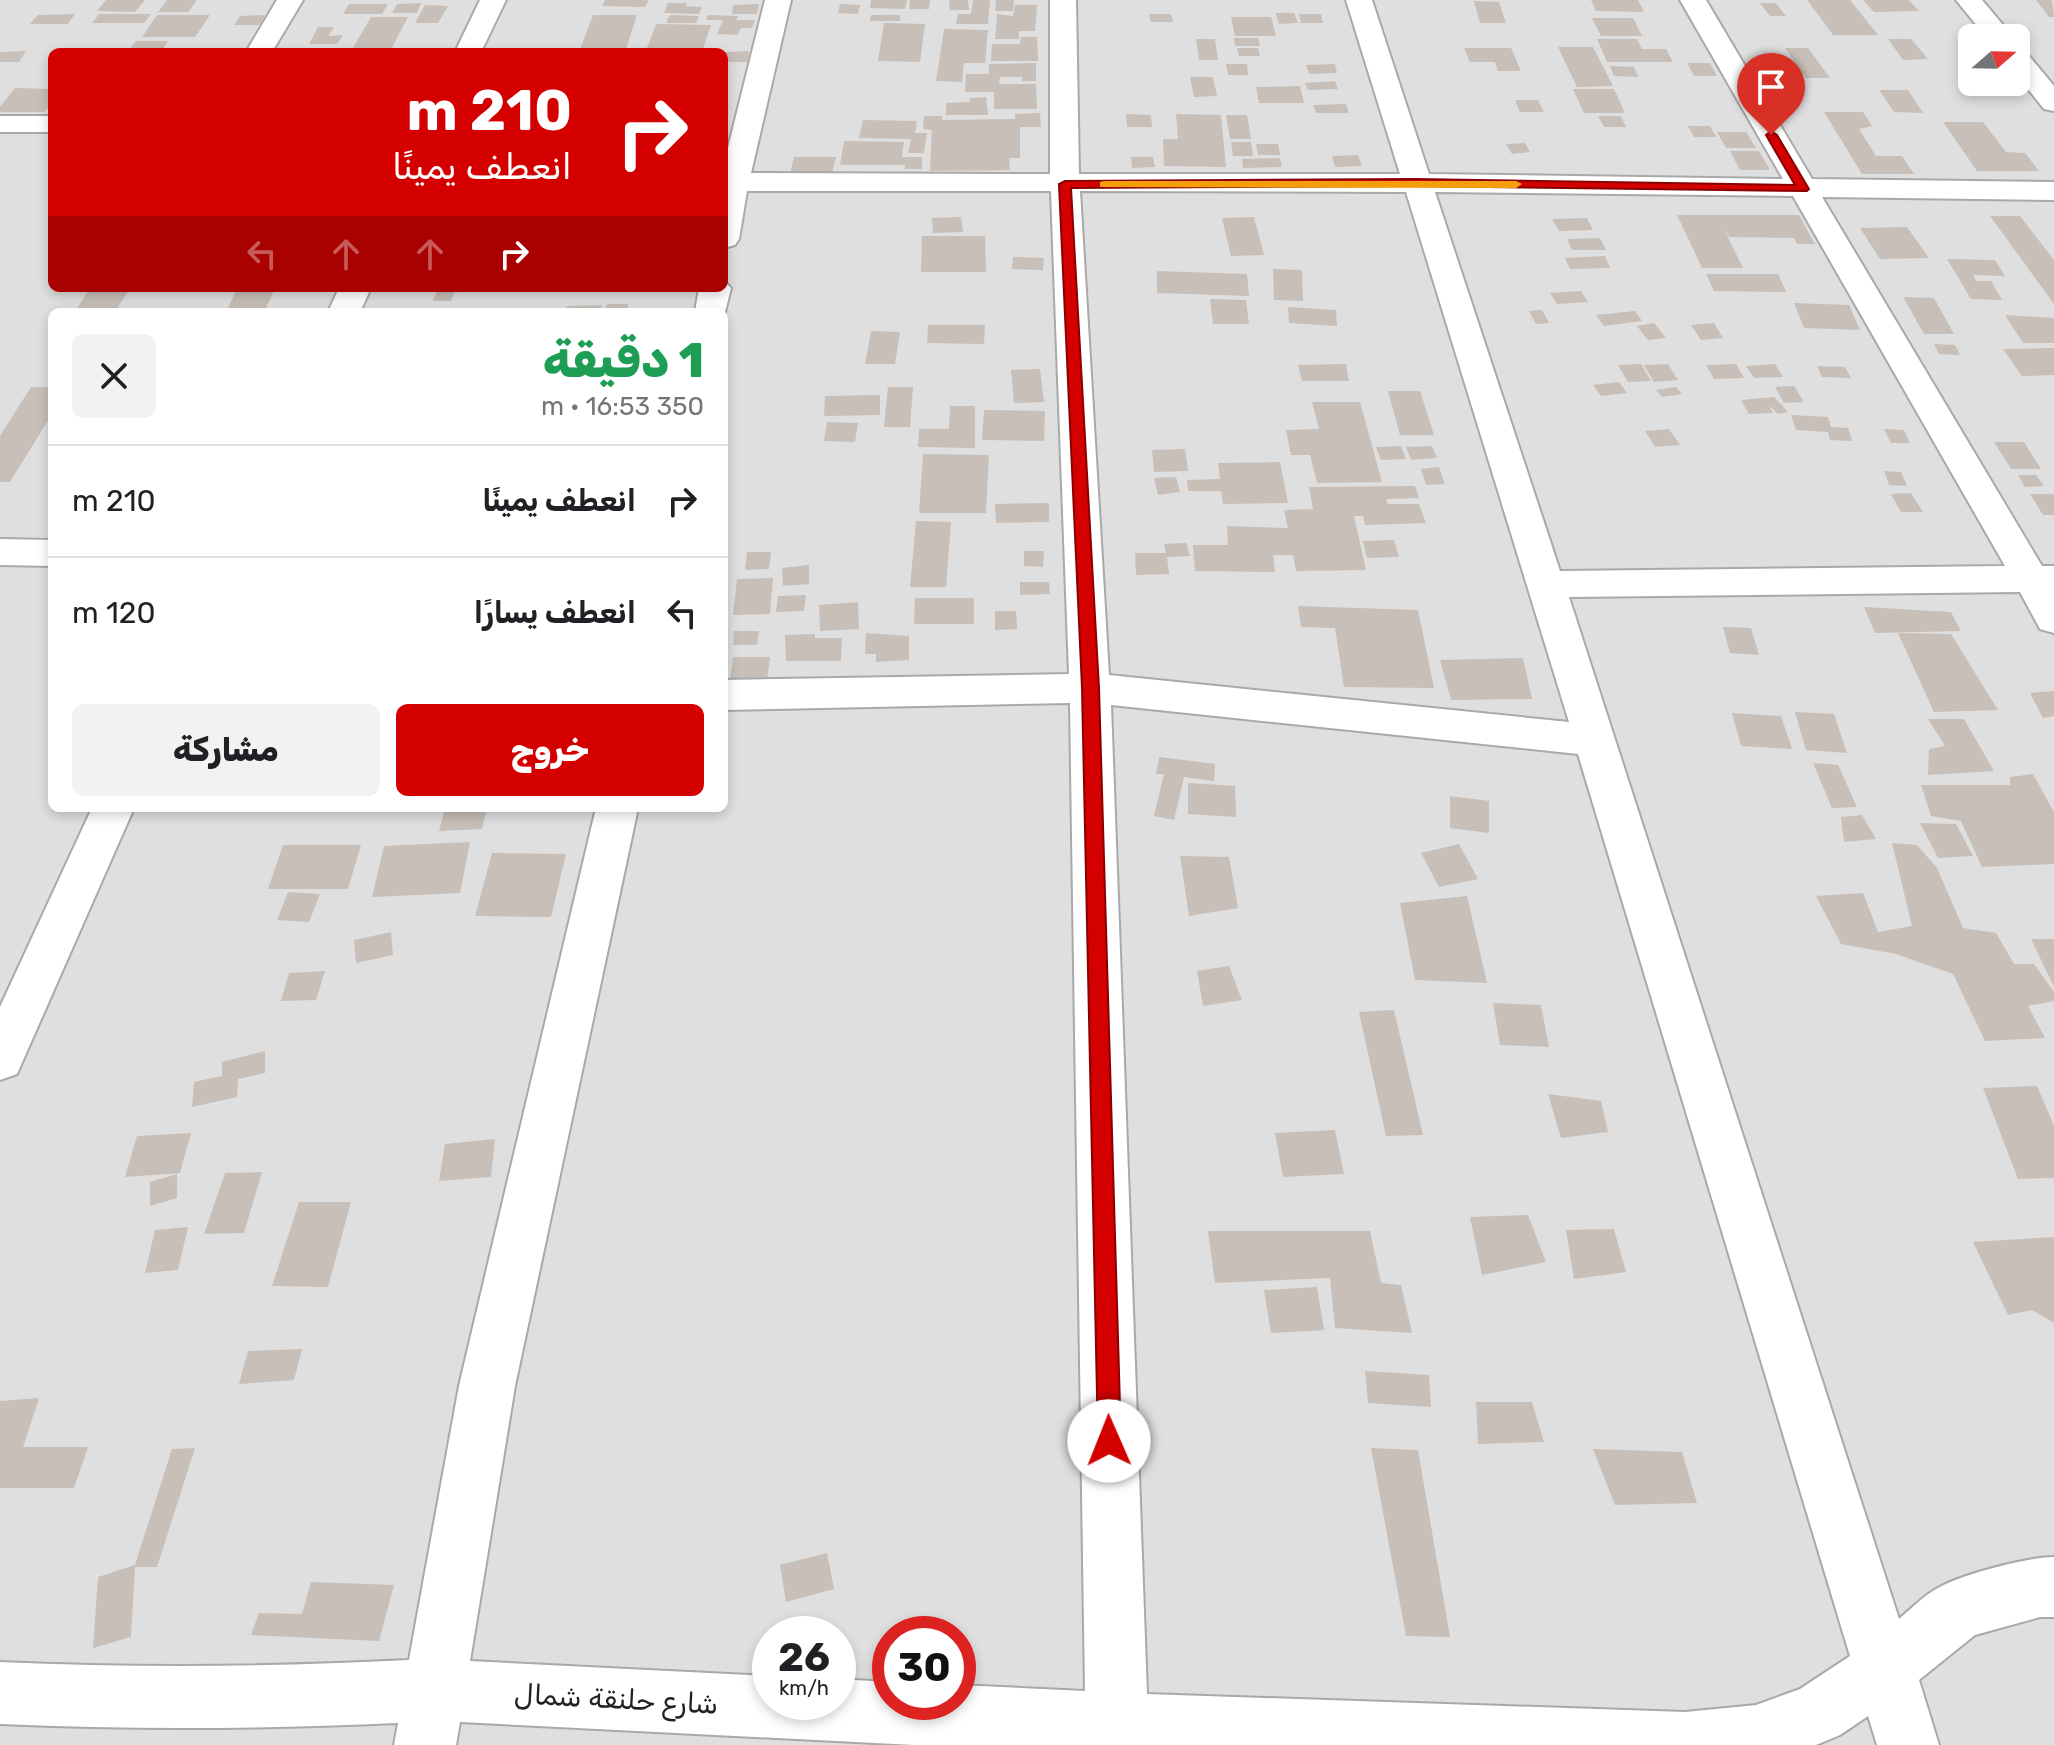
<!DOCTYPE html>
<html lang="ar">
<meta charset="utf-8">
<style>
:root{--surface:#fff;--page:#f2f2f2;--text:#202124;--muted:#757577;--line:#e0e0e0;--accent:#d40000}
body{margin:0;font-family:Rubik,"Noto Sans Arabic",sans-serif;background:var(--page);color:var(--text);direction:rtl;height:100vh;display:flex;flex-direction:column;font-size:30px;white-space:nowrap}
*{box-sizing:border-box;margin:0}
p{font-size:26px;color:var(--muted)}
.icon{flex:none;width:44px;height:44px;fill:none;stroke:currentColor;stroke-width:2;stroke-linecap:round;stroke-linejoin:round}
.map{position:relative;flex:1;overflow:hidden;direction:ltr}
.side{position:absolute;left:48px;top:308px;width:680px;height:504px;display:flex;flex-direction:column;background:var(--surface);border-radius:12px;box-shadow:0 4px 12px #0003;direction:rtl}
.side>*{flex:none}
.hud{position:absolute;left:48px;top:48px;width:680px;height:244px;border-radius:12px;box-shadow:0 4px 12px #0003;direction:rtl;background:#d40000;color:#fff;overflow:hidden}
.needle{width:52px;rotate:70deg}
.buttons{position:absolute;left:1958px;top:24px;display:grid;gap:16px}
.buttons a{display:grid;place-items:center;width:72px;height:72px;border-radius:12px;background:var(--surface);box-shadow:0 4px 12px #0003;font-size:40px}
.speed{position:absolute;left:752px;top:1616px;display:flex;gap:16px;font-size:40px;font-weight:700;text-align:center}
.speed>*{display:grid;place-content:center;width:104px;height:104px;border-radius:50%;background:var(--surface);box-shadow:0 4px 12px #0003;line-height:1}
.speed small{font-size:20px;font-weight:400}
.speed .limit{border:12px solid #d22;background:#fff;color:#111}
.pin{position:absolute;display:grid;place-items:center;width:68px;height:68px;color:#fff;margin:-82px -34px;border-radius:50% 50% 50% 0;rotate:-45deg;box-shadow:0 0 8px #0007}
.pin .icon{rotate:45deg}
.me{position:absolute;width:88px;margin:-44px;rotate:359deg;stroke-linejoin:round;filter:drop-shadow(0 0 6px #0008)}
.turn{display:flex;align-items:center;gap:28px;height:168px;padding:0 24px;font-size:36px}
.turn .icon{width:104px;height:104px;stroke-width:2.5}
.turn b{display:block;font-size:56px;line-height:68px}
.lanes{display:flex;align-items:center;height:76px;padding:0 24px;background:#0003;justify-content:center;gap:40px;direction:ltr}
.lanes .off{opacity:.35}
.round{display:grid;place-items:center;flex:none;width:84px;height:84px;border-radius:12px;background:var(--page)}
.headline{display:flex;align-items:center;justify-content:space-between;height:136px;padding:0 24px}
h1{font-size:48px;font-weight:800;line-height:60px;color:#1e9e55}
.cta{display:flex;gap:16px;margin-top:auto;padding:16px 24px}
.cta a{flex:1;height:92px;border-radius:12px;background:var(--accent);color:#fff;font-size:32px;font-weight:800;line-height:92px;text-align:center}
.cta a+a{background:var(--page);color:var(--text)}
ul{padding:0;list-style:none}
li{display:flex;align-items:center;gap:24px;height:112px;padding:0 24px;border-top:2px solid var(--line)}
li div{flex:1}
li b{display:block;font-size:30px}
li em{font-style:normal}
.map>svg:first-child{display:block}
.residential{fill:#e0dfdf;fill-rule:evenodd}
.building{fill:#c7bfb8}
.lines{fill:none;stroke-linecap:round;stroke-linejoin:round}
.minor-casing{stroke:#a9a9a9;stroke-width:4}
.minor{fill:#fff;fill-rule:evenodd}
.route{fill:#d40000;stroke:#8a0000;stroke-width:2}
.slow{fill:#f59e0b}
.labels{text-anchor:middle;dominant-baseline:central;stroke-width:7;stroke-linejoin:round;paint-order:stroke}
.near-street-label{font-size:28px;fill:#222;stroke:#fff}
</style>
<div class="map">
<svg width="2054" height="1745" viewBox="0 0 2054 1745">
<rect width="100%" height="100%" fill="#f2efe9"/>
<path class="residential" d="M0,0H2054V1745H0ZM1972,38H2016V82H1972ZM52,52H724V288H52ZM52,312H724V808H52ZM770,1634H838V1702H770ZM890,1634H958V1702H890Z"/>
<path class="building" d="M106,0H145L135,12L97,11Z
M167,0H197L188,12H158Z
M605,0H649L645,7L602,6Z
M871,0H907L905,9L870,8Z
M910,0H930L929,9H909Z
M949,0H968L969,10H950Z
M973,0H990L988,24H956L958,14H971Z
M996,0H1014L1013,11H995Z
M1591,0H1638L1644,12L1596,11Z
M1807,0H1850L1878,35H1833Z
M1863,0H1909L1919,11L1874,12Z
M2036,0H2052L2054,17H2049Z
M1474,1L1499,2L1506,23H1480Z
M421,3L417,13H392L397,4Z
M668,3H687L686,6L702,7L699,14L664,13Z
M1760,3H1776L1786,16H1770Z
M349,4H388L382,14H343Z
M759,4L757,14H732L733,5Z
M840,4L860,5L858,14L838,13Z
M425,5L448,6L438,23H415Z
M1015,5H1037L1035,31H1019V39H995L997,14L1013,16Z
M1276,13H1294L1298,23L1279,24Z
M75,14L68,24H30L38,15Z
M99,14H151L144,23H92Z
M1149,14H1171L1173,22H1151Z
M1299,14H1321L1323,23H1301Z
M157,15H210L195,37H142Z
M265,15L260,25H234L240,16Z
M593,15H637L625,52H579Z
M670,15L699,16L696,23H666Z
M708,15L738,16L736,20H755L752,28H741L737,35L717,34L723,20H706Z
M871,15H900V21H870Z
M371,17H408L390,51H351Z
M1231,17H1271L1276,36H1235Z
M1592,18H1633L1642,36H1601Z
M884,23L925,24L920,62L878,61Z
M656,24L711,25L702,52H664L665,48H647Z
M318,27H334L328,36L343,35L337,44H309Z
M944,29L988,30L985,63H964L962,82L936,81Z
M1021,37H1037L1038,61H991L992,44H1020Z
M1234,38H1258L1260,46H1235Z
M1196,39H1215L1218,60H1199Z
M1597,39H1637L1642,49H1666L1673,62H1607Z
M1888,39H1911L1928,59L1903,60Z
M136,41H168L161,52L129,50Z
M1558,47H1593L1613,86L1577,87Z
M1237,48H1258L1260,56H1239Z
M1464,48H1511L1521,71H1498L1495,62H1470Z
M1785,48H1808L1830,78H1806Z
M26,51L19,62H0V52Z
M749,51L748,62H724L725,52Z
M1036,63V81H1022V77H1000L999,84H1036L1037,109H994V92H965L966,74H989V64Z
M1687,63H1710L1717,76H1694Z
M1226,64H1247L1248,75H1228Z
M1335,64L1337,73L1309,74L1306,65Z
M1610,66L1634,67L1638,77L1614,76Z
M1190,77H1213L1217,96L1194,97Z
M1335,81L1338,89L1308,90L1305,83Z
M1300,86L1304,103H1259L1256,87Z
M15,88L52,89V103L44,112H0V107Z
M1573,89H1614L1625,113H1584Z
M1879,90H1908L1923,113L1894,112Z
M986,97L988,115H946V103L970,102V98Z
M1515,100H1538L1544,112H1520Z
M1346,104L1349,113H1316L1313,105Z
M1824,112H1863L1872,126L1859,129L1876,156H1902L1914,174H1862Z
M1040,113L1041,127H1020V158H1009L1010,170L930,171L932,130L923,129L924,116H942V120L1015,119V114Z
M1126,114L1151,115L1152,127H1127Z
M1176,114L1221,115L1226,167L1164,166L1163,139H1178Z
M1226,115H1247L1251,139H1230Z
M1598,116H1621L1626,127H1604Z
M863,120L917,121L915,133H927L924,153H908L911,139L859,138Z
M1943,122H1983L2006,152L2025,153L2039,171H1977Z
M1688,126H1710L1716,137H1694Z
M1717,132H1746L1756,148H1726Z
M844,141L904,142L902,157H922V169H905V165H840Z
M1231,142H1251L1253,156H1233Z
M1525,143L1530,152L1512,154L1506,144Z
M1256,144H1278L1280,155H1258Z
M1730,151H1759L1770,170H1740Z
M1358,155L1362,166L1335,167L1332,156Z
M794,157H836L831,178L789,177Z
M1131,157H1153L1155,167L1132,168Z
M1280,158L1282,167L1243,168L1242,159Z
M1677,215H1799L1815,244H1797L1794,238L1729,237L1724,229L1743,268H1702Z
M1990,216H2020L2054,260V304Z
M961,217L963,232L933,233L932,218Z
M1254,217L1264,255L1231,256L1222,218Z
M1587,218L1593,230L1559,231L1552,219Z
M1907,227L1929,258L1880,259L1860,228Z
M922,236H985L986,272H921Z
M1600,238L1606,250H1572L1567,239Z
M1605,256L1610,268L1570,269L1565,258Z
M1013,257L1044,258L1043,270L1012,269Z
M1947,259L1995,260L2005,276L1973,275L1976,281H1991L2002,300L1971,299Z
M1273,269L1302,270L1303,301L1274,300Z
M1157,271L1247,274L1249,296L1157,293Z
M1706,274H1778L1786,292L1714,291Z
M237,289H275L264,312H226Z
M88,291H128L115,312H75Z
M437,291H455L451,301H433Z
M1581,291L1588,302L1557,304L1550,293Z
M1903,297L1934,298L1954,334H1924Z
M1210,299L1246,300L1249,324H1213Z
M1794,303L1849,305L1860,330L1804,328Z
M607,304H628L627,312H605Z
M602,305L600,312H565L567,306Z
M1288,307L1336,310L1337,326L1289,323Z
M1542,310L1549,323L1536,324L1529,311Z
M1635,311L1642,321L1604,326L1596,315Z
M2005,315L2054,318V343H2023Z
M1654,323L1666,338L1648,340L1637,326Z
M1714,323L1723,338L1701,340L1691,325Z
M928,325H985L984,344L927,343Z
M871,331L900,332L895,364H865Z
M1934,344L1955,345L1960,355L1939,354Z
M2054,348V375L2022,376L2003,349Z
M1346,364L1349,381H1302L1298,365Z
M1641,364L1651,381L1628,382L1618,365Z
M1668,364L1678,380L1654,382L1644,365Z
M1736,364L1744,378L1714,379L1706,365Z
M1775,364L1783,377L1754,378L1746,366Z
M1817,366L1845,367L1851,378L1822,377Z
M1040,369L1044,402L1014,403L1011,370Z
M1619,382L1627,393L1601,396L1593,385Z
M1794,386L1804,402L1784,403L1775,387Z
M31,387H52V414L10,482H0V436Z
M888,387H913L910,427H884Z
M1676,387L1682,394L1662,397L1656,390Z
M1388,391H1420L1434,435H1400Z
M880,395V415L824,416L825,396Z
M1774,397L1788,412L1778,414L1769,405L1773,413L1749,414L1741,400Z
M1312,402H1360L1382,482L1317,483L1310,455H1291L1286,430L1319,429Z
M950,406H975V448L918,447L919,429H949Z
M984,410L1045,411L1044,441L982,440Z
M1791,415L1828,417L1831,427L1848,428L1852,441L1830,440L1828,432L1796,430Z
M827,422L858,423L855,442L824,441Z
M1669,429L1680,445L1655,447L1645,431Z
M1884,429L1904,430L1910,443H1891Z
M1994,442H2024L2041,469H2011Z
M1401,446L1406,459L1381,460L1376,447Z
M1432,446L1437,458L1411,460L1406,447Z
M1185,449L1188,471L1154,472L1152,450Z
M923,454L989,455L986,513H919Z
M1280,462L1288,503L1223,504L1221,491H1188L1187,480L1220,479L1218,463Z
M1439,467L1445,484L1426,485L1421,469Z
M1884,471L1901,472L1907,486L1889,485Z
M2018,475H2036L2044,486L2025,487Z
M1176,477L1180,492L1158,495L1154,478Z
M1415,486L1419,498L1386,499L1388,504H1419L1426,523L1365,525L1363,516H1354L1366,570L1296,571L1293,555H1273L1275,572L1195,571L1193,545H1228L1227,526L1288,528L1284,510L1313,509L1309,487Z
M1911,493L1923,512H1901L1891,494Z
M2030,494H2054V515H2043Z
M1049,503V522L996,523L995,504Z
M916,521L951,522L946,587H910Z
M1394,540L1399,557L1367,558L1363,541Z
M1186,543L1190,556L1167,557L1169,574L1136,575L1135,553H1166L1164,544Z
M1024,551H1044L1043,567L1024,566Z
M747,552H771L769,569L745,570Z
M809,565V584L783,586L782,568Z
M773,578L770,614L733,615L737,579Z
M1020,582H1049L1050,594L1020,595Z
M806,595L804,611L776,612L778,596Z
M915,598H974V624H914Z
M858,602L859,629L820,631L819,605Z
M1298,606L1418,610L1434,688L1344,687L1335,628L1301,627Z
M1864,607L1951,612L1961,631L1875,633Z
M995,611H1016L1017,629L995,630Z
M1723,627L1751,628L1759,655L1730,653Z
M734,631H759L757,645H733Z
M866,633L909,636V660L876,662V654H865Z
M1898,633L1951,634L1998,710L1934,712Z
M815,634V638H842L841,661H786L785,635Z
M733,657H770L767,681H730Z
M1523,658L1532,699L1451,700L1440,660Z
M2054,691V716L2043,718L2030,693Z
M1795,712L1834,714L1847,753L1806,750Z
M1732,713L1781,716L1792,749L1741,746Z
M1928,719H1964L1994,771L1928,775L1929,749L1945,746Z
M1159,757L1215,764L1214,781L1184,777L1174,820L1154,816L1164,774H1156Z
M1813,763L1838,765L1857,807L1832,808Z
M2033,774L2054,812V864L1982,867L1961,821L1931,816L1921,785H2010V777Z
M1188,783L1235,786L1236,817L1188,814Z
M1450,796L1489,801V833L1450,828Z
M445,808H487L482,829L439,831Z
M1862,815L1876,839L1844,842L1841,817Z
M1920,823L1956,824L1973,856L1938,858Z
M470,842L460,893L372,897L384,846Z
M1892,843L1917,845L1937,868L1963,928L1996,933L2014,964H2034L2054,992V1001L2028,1006L2045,1038L1985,1041L1953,974L1896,954L1841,944L1816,896L1863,893L1878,932L1912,926Z
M1459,844L1478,879L1439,887L1421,853Z
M283,845H361L348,889H268Z
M492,853L566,854L551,917L475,916Z
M1180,856L1229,857L1238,908L1189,916Z
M288,892L320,894L309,922L277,920Z
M1467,896L1487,983L1415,980L1400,903Z
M391,932L393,955L356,963L354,940Z
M2031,939H2054V987Z
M1229,966L1242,1000L1203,1006L1197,971Z
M325,971L316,1000L281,1001L289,973Z
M1493,1003L1541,1005L1549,1047L1500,1045Z
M1394,1010L1423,1135L1386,1136L1359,1012Z
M265,1051V1073L238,1079L237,1097L192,1107L194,1082L222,1076V1062Z
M2037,1086L2054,1126V1178L2018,1179L1983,1088Z
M1548,1094L1601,1101L1608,1132L1561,1138Z
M1335,1130L1344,1174L1283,1177L1275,1133Z
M191,1133L180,1173L125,1177L137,1136Z
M495,1139L491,1177L439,1181L445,1144Z
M262,1172L244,1233L204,1234L225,1173Z
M177,1174V1198L150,1206V1182Z
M299,1202H351L328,1287L272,1286Z
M1528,1215L1546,1262L1482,1275L1470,1217Z
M188,1227L178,1270L145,1273L155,1230Z
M1614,1229L1626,1272L1574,1279L1566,1230Z
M1208,1231H1370L1381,1283L1401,1285L1412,1333L1335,1328L1330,1278L1215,1283Z
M2054,1237V1323L2032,1310L2008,1315L1973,1242Z
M1317,1287L1324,1330L1271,1333L1264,1290Z
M302,1349L294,1380L239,1384L248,1351Z
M1365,1371L1429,1375L1431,1407L1368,1403Z
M39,1398L23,1447H88L74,1488H0V1401Z
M1476,1402H1532L1544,1442L1478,1444Z
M195,1448L157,1567H135L131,1637L93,1648L98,1577L135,1565L172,1449Z
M1371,1448L1418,1450L1450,1637L1406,1636Z
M1593,1449L1682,1452L1697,1503L1615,1505Z
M827,1553L834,1589L786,1602L780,1565Z
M311,1582L394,1585L379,1641L251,1635L259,1613L302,1614Z"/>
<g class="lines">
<g class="minor-casing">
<path id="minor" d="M277,0H303L272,52H246Z
M480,0H506L481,52H455Z
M765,0H791L751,173L1050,174V0H1076L1079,174H1400L1346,0H1372L1429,174L1783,179L1680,0H1706L1812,179L2054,182V200L1822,197L2042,566H2054V633L2040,629L2020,592L1569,597L1899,1619C1911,1609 1924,1595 1938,1588C1962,1574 2028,1557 2054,1557V1617H2040L1975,1635L1919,1680L1939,1745H1877L1868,1716L1840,1735L1816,1745H914L460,1722L456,1745H394L398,1723C264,1729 133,1730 0,1724V1662C137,1668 272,1667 409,1660L459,1386L596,808H638L515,1386L470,1661L770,1676V1702H838V1679L890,1682V1702H958V1685L1085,1691L1070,703L724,710V680L1069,674L1051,191H747L739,239L735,245L724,248V164ZM1080,191L1406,192L1569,722L1109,675ZM1435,192L1793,196L2005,566L1560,571ZM1111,705L1578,754L1850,1656L1800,1689L1756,1705L1685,1712L1147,1694Z
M1956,0H1982L2014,38H1987Z
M2016,49L2025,51L2054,86V111L2044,109L2016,74Z
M0,116H52V132H0Z
M724,281L731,288L724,316V312H695L699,288H724Z
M339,288H371L360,312H328Z
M0,539L52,540V566L0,565Z
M92,808H134L17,1074L0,1080V1007Z"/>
</g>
<use href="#minor" class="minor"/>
</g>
<path class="route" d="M1771,131L1777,135L1809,189L1807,191L1415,186L1071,188L1099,688L1121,1441L1117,1450L1109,1453L1101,1450L1098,1441L1082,688L1059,184L1065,181L1415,179L1795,185L1766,135Z"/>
<path class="slow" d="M1104,181H1516L1522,184L1516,188L1100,187V182Z"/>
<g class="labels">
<g class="near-street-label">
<text transform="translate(616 1699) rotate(3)">شارع حلنقة شمال</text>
</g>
</g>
</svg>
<div class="buttons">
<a><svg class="needle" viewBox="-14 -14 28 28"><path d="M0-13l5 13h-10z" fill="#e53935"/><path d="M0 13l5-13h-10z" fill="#757577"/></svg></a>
</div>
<div class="speed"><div>26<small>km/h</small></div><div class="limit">30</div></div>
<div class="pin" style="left:1771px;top:135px;background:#d93025"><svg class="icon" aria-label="arrive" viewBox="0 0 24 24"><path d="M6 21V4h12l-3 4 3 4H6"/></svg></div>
<svg class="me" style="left:1109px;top:1441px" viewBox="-20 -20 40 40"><circle r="19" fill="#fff"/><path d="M0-13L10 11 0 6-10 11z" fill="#d40000"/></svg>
<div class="hud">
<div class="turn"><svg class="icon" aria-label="right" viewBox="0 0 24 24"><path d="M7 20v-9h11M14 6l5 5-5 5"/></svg><div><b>210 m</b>انعطف يمينًا</div></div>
<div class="lanes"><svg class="icon off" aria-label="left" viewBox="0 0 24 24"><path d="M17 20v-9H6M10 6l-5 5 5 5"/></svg><svg class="icon off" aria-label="ahead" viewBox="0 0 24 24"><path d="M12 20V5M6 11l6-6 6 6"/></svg><svg class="icon off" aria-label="ahead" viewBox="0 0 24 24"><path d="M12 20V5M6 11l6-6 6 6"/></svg><svg class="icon" aria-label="right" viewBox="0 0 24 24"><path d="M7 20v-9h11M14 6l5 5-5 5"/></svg></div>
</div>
<section class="side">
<div class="headline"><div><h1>1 دقيقة</h1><p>350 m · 16:53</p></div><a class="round"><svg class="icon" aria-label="close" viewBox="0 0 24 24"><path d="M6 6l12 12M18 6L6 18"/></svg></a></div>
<ul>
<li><svg class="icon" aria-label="right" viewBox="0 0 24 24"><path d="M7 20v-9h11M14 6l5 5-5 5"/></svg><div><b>انعطف يمينًا</b></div><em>210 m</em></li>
<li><svg class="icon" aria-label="left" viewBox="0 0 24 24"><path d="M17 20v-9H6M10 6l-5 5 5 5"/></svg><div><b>انعطف يسارًا</b></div><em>120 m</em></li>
</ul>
<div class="cta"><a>خروج</a><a>مشاركة</a></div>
</section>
</div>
